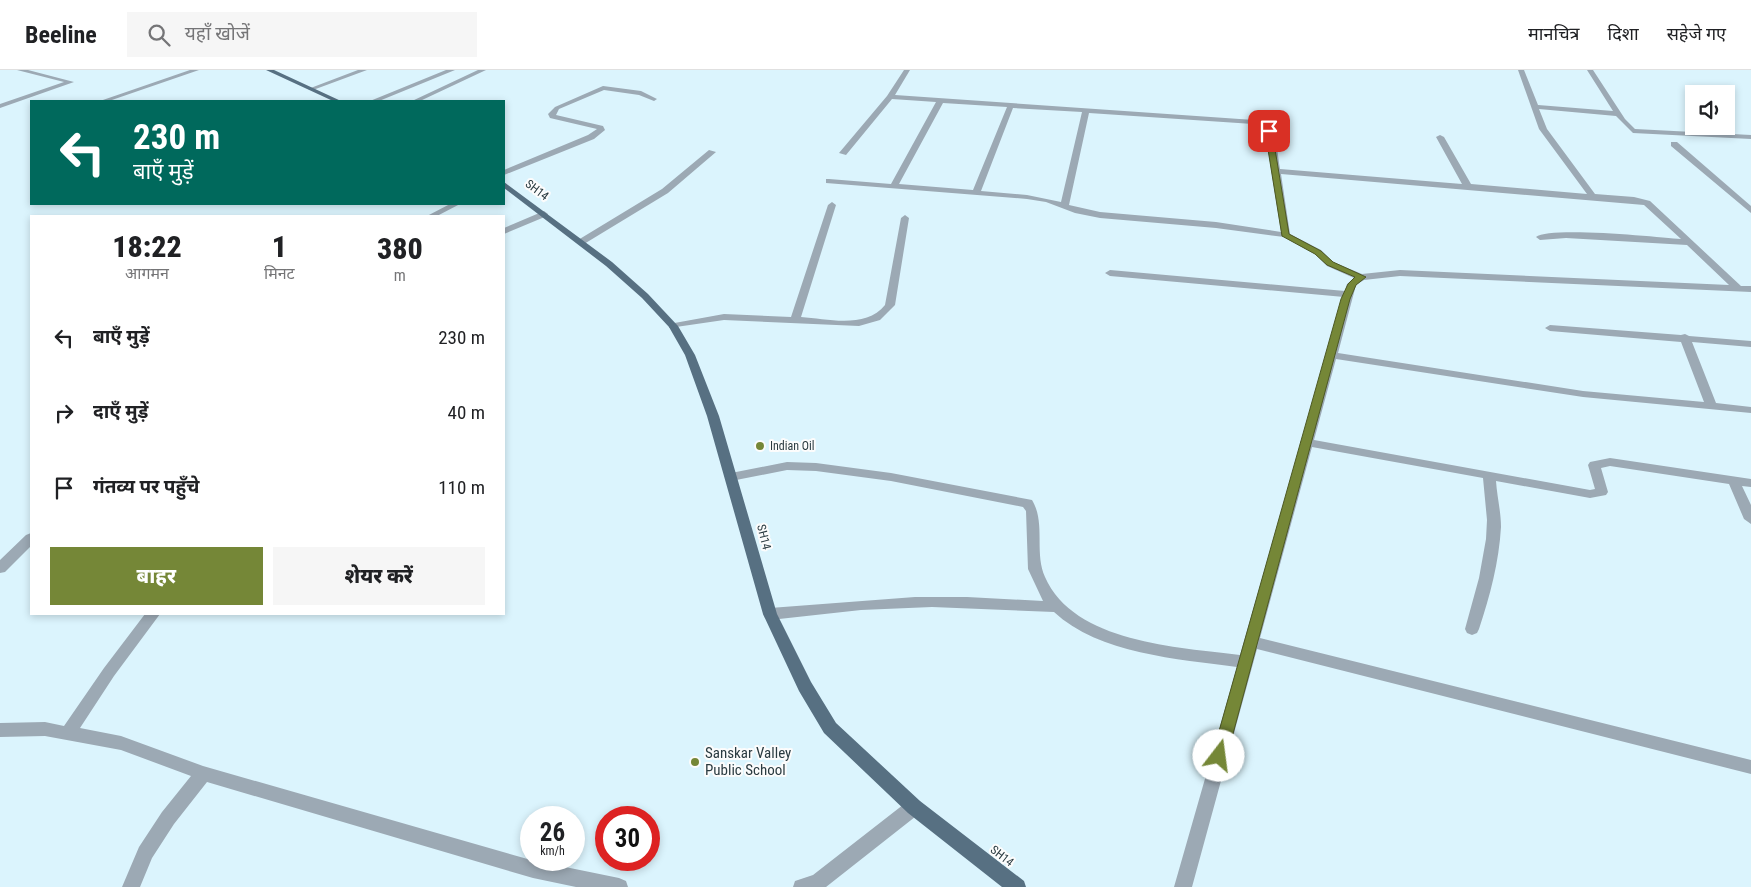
<!DOCTYPE html>
<html lang="hi">
<meta charset="utf-8">
<style>
:root{--surface:#fff;--page:#f6f6f6;--text:#202124;--muted:#757577;--line:#e0e0e0;--accent:#758737}
body{margin:0;font-family:"Roboto Condensed","Noto Sans Devanagari",sans-serif;background:var(--page);color:var(--text);height:100vh;display:flex;flex-direction:column;font-size:19px;white-space:nowrap}
*{box-sizing:border-box;margin:0}
p{font-size:16px;color:var(--muted)}
.icon{flex:none;width:28px;height:28px;fill:none;stroke:currentColor;stroke-width:2;stroke-linecap:round;stroke-linejoin:round}
.map{position:relative;flex:1;overflow:hidden}
.panel{position:absolute;left:30px;top:145px;width:475px;height:400px;display:flex;flex-direction:column;background:var(--surface);border-radius:0px;box-shadow:0 2px 8px #0003}
.panel>*{flex:none}
.hud{position:absolute;left:30px;top:30px;width:475px;height:105px;border-radius:0px;box-shadow:0 2px 8px #0003;background:#00695c;color:#fff;overflow:hidden}
.buttons{position:absolute;left:1685px;top:15px;display:grid;gap:10px}
.buttons a{display:grid;place-items:center;width:50px;height:50px;border-radius:0px;background:var(--surface);box-shadow:0 2px 8px #0003;font-size:25px}
.speed{position:absolute;left:520px;top:736px;display:flex;gap:10px;font-size:25px;font-weight:700;text-align:center}
.speed>*{display:grid;place-content:center;width:65px;height:65px;border-radius:50%;background:var(--surface);box-shadow:0 2px 8px #0003;line-height:1}
.speed small{font-size:12px;font-weight:400}
.speed .limit{border:8px solid #d22;background:#fff;color:#111}
.pin{position:absolute;display:grid;place-items:center;width:42px;height:42px;color:#fff;margin:-21px;border-radius:10px;box-shadow:0 2px 8px #0006}
.me{position:absolute;width:55px;margin:-28px;rotate:15deg;stroke-linejoin:round;filter:drop-shadow(0 0 4px #0008)}
.turn{display:flex;align-items:center;gap:18px;height:105px;padding:0 20px;font-size:22px}
.turn .icon{width:65px;height:65px;stroke-width:2.5}
.turn b{display:block;font-size:35px;line-height:42px}
.eta{display:flex;justify-content:space-evenly;align-items:center;height:85px;text-align:center}
.eta b{font-size:30px;font-weight:800;line-height:35px}
.primary-button{display:flex;gap:10px;margin-top:auto;padding:10px 20px}
.primary-button a{flex:1;height:58px;border-radius:0px;background:var(--accent);color:#fff;font-size:20px;font-weight:800;line-height:58px;text-align:center}
.primary-button a+a{background:var(--page);color:var(--text)}
ul{padding:0;list-style:none}
li{display:flex;align-items:center;gap:15px;height:75px;padding:0 20px}
li div{flex:1}
li b{display:block;font-size:19px}
li em{font-style:normal}
header{display:flex;align-items:center;gap:30px;box-sizing:border-box;height:70px;padding:0 25px;background:var(--surface);border-bottom:1px solid var(--line)}
header strong{font-size:24px}
nav{display:flex;gap:28px;margin-inline-start:auto;font-size:18px}
.search{width:350px;height:45px;background:var(--page);display:flex;align-items:center;gap:12px;box-sizing:border-box;padding:0 18px;border-radius:0px;color:var(--muted);font-size:19px}
.map>svg:first-child{display:block}
.lines{fill:none;stroke-linecap:round;stroke-linejoin:round}
.minor{fill:#9ca9b4;fill-rule:evenodd}
.major{fill:#577082;fill-rule:evenodd}
.route{fill:#758737;stroke:#4c5824}
.poi-dot{fill:#758737;stroke:#fcfcfc;stroke-width:2}
.labels{text-anchor:middle;dominant-baseline:central;stroke-width:4;stroke-linejoin:round;paint-order:stroke}
.street-label{font-size:12px;fill:#2a3b41;stroke:#fcfcfc}
.poi-label{font-size:12px;fill:#2a3b41;stroke:#fcfcfc;text-anchor:start}
.near-poi-label{font-size:15px;fill:#2a3b41;stroke:#fcfcfc;text-anchor:start}
</style>
<header>
<strong>Beeline</strong>
<div class="search"><svg class="icon" aria-label="search" viewBox="0 0 24 24"><circle cx="10" cy="10" r="6"/><path d="M15 15l6 6"/></svg>यहाँ खोजें</div>
<nav><a>मानचित्र</a><a>दिशा</a><a>सहेजे गए</a></nav>
</header>
<div class="map">
<svg width="1751" height="817" viewBox="0 0 1751 817">
<rect width="100%" height="100%" fill="#dbf4fd"/>
<g class="lines">
<path class="minor" d="M17,0H28L74,12L0,38V34L64,12Z
M190,0H199L109,31H100Z
M358,0H367L313,20L308,19Z
M446,0H455L379,31H370Z
M478,0H486L420,31H412Z
M904,0H910L895,25L1254,50C1279,57 1276,76 1280,99L1462,114L1436,67L1440,65L1444,67L1471,114L1587,124L1539,59L1518,0H1524L1538,35L1613,41L1587,0H1593L1625,49L1635,59L1751,65V69L1633,63L1616,46L1539,39L1547,59L1595,124L1634,127L1650,131L1741,216H1751V222L1400,206L1364,210L1356,215L1338,283L1583,321L1704,332L1681,272L1550,261L1545,258L1550,255L1681,265L1685,264L1689,266L1751,271V277L1692,272L1716,333L1751,337V343L1583,327L1336,289L1314,370L1590,420L1595,419L1588,395L1590,392L1610,388L1751,409V417L1742,416L1751,435V454L1744,449L1729,414L1610,396L1601,398L1608,422L1606,425L1590,428L1496,411C1497,426 1501,442 1501,457C1499,492 1490,526 1479,559L1477,563L1472,565L1467,563L1465,559L1479,508L1486,469L1487,450L1483,408L1312,377L1260,568L1751,690V704L1257,579L1192,817H1174L1237,597C1178,589 1099,584 1054,542L932,537L861,540L770,550L765,548L763,544L765,540L770,538L915,527H967L1043,531L1028,499L1026,441L1023,437L891,411L816,401L787,400L731,411L725,407L731,403L787,392L816,393L891,403L1032,430C1046,453 1034,482 1045,507C1074,573 1178,577 1240,585L1301,374L1300,372L1303,369L1326,287L1325,285L1328,282L1344,227L1110,206L1105,203L1110,200L1345,221L1347,214L1354,208L1327,196L1315,184L1284,167L1216,158L1100,148L1075,143L1046,132L1027,129L826,113V109H829L891,114L936,32L892,29L846,85L839,83L887,26ZM943,33L1007,37L973,120L899,114ZM1013,38L1082,42L1061,132L1027,125L981,121ZM1089,43L1253,54L1262,58L1265,61L1281,162L1216,152L1100,142L1069,135ZM1281,104L1644,135L1681,169C1658,167 1549,156 1536,167L1540,170L1566,168L1687,175L1729,215L1400,200L1362,204L1333,192L1321,180L1290,164Z
M603,16L641,21L657,29L654,31L639,25L604,20L559,39L556,45L603,56L605,60L594,69L504,105V100L588,65L597,59L550,48L548,44L555,37Z
M1671,72H1677L1751,136V143L1671,76Z
M709,80L716,82L668,123L584,174H578V170L662,119Z
M832,132L836,135L801,247C828,249 866,259 885,235L901,148L905,145L909,148L895,235L880,250L859,256L724,250L669,258V254L724,244L791,247L828,135Z
M450,134H460L437,146H427Z
M544,141L548,144L547,146L504,164V158Z
M31,463V476L5,502L0,503V490L26,465Z
M145,544H160L114,606L80,658L121,666L203,696L531,790L619,808L626,811L628,817H576L533,808L207,712L174,754L152,788L140,817H122L139,777L162,742L191,706L121,680L45,666L0,667V653L45,652L64,656L104,598Z
M914,729L920,731L923,737L920,743L826,817H793L795,811L813,805L908,731Z"/>
<path class="major" d="M266,0H274L341,31H333Z
M504,112L612,192L648,224L678,256L695,285L719,346L777,544L811,612L836,653L920,731L1024,811L1026,817H1002L908,743L824,663L799,621L763,544L707,346L685,285L669,257L642,228L606,196L504,118Z"/>
</g>
<path class="route" d="M1269,59L1272,61L1289,164L1321,181L1333,192L1366,207L1356,215L1350,229L1227,686L1224,690L1219,692L1214,690L1212,686L1341,229L1348,214L1355,207L1327,195L1315,184L1282,166L1265,61Z"/>
<g class="poi-dot">
<circle cx="760" cy="376" r="5"/>
<circle cx="695" cy="692" r="5"/>
</g>
<g class="labels">
<g class="street-label">
<text transform="translate(537 120) rotate(37)">SH14</text>
<text transform="translate(764 467) rotate(76)">SH14</text>
<text transform="translate(1002 786) rotate(38)">SH14</text>
</g>
<g class="poi-label">
<text x="770" y="376">Indian Oil</text>
</g>
<g class="near-poi-label">
<text x="705" y="683">Sanskar Valley<tspan x="705" dy="17">Public School</tspan></text>
</g>
</g>
</svg>
<div class="buttons">
<a><svg class="icon" aria-label="sound" viewBox="0 0 24 24"><path d="M4 9h4l5-4v14l-5-4H4zM17 9q2 3 0 6"/></svg></a>
</div>
<div class="speed"><div>26<small>km/h</small></div><div class="limit">30</div></div>
<div class="pin" style="left:1269px;top:61px;background:#d93025"><svg class="icon" aria-label="arrive" viewBox="0 0 24 24"><path d="M6 21V4h12l-3 4 3 4H6"/></svg></div>
<svg class="me" style="left:1219px;top:686px" viewBox="-20 -20 40 40"><circle r="19" fill="#fff"/><path d="M0-13L10 11 0 6-10 11z" fill="#758737"/></svg>
<div class="hud">
<div class="turn"><svg class="icon" aria-label="left" viewBox="0 0 24 24"><path d="M17 20v-9H6M10 6l-5 5 5 5"/></svg><div><b>230 m</b>बाएँ मुड़ें</div></div>
</div>
<section class="panel">
<div class="eta">
<div><b>18:22</b><p>आगमन</p></div>
<div><b>1</b><p>मिनट</p></div>
<div><b>380</b><p>m</p></div>
</div>
<ul>
<li><svg class="icon" aria-label="left" viewBox="0 0 24 24"><path d="M17 20v-9H6M10 6l-5 5 5 5"/></svg><div><b>बाएँ मुड़ें</b></div><em>230 m</em></li>
<li><svg class="icon" aria-label="right" viewBox="0 0 24 24"><path d="M7 20v-9h11M14 6l5 5-5 5"/></svg><div><b>दाएँ मुड़ें</b></div><em>40 m</em></li>
<li><svg class="icon" aria-label="arrive" viewBox="0 0 24 24"><path d="M6 21V4h12l-3 4 3 4H6"/></svg><div><b>गंतव्य पर पहुँचे</b></div><em>110 m</em></li>
</ul>
<div class="primary-button"><a>बाहर</a><a>शेयर करें</a></div>
</section>
</div>
